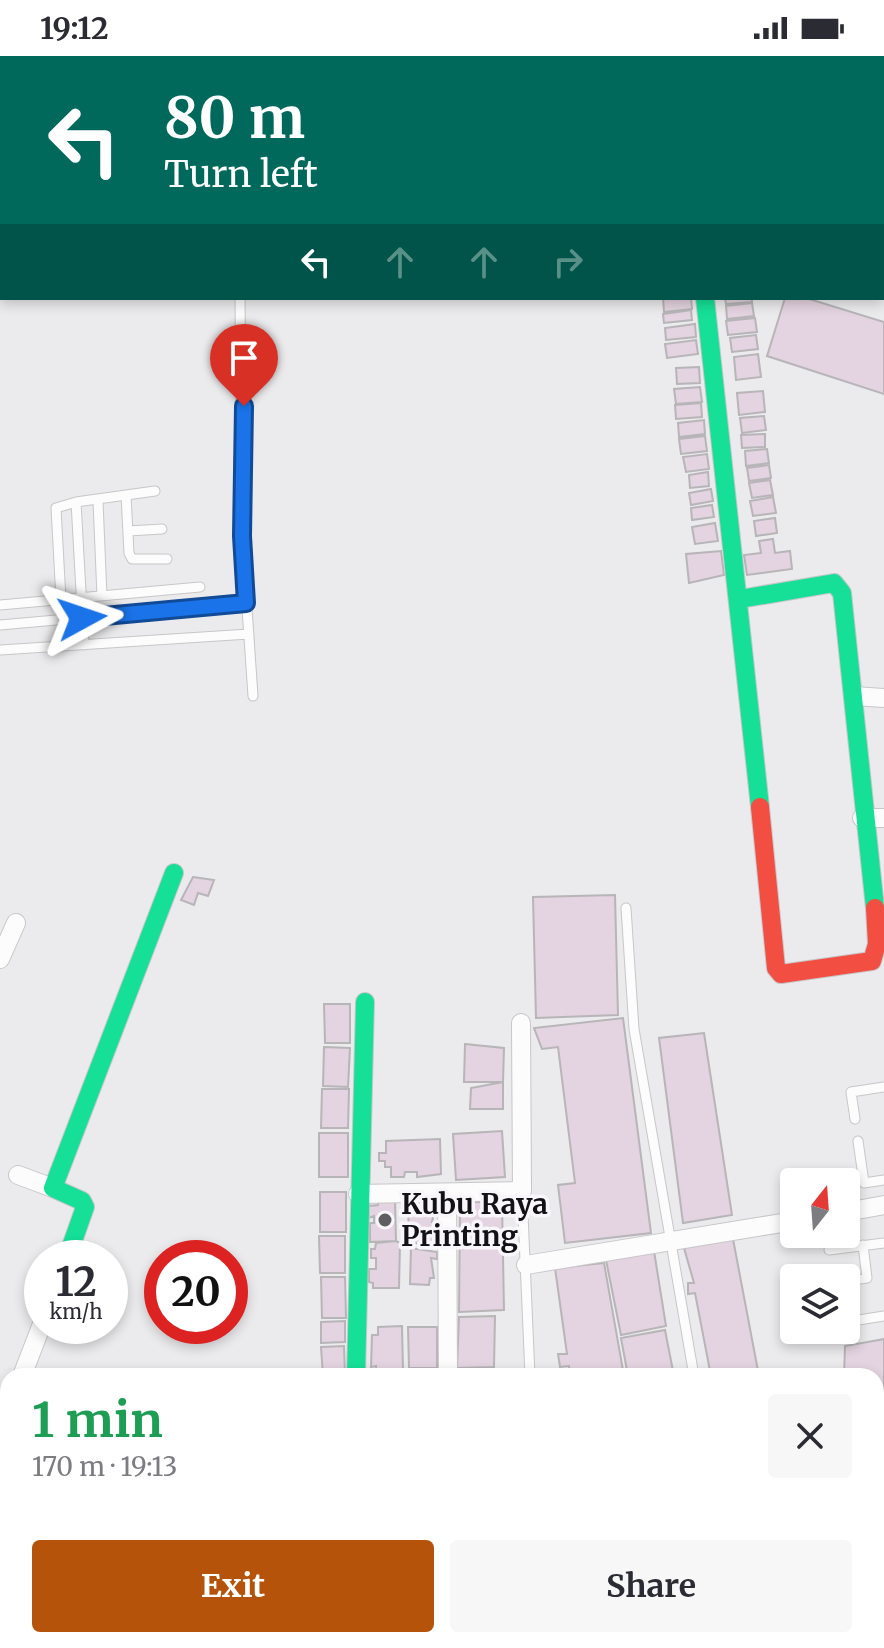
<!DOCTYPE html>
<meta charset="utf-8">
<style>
:root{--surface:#fff;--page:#f7f7f7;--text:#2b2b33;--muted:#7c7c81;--accent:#b45309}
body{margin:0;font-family:Merriweather,serif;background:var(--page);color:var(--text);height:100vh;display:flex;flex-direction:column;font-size:30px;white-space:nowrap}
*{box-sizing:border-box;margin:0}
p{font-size:26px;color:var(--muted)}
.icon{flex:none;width:44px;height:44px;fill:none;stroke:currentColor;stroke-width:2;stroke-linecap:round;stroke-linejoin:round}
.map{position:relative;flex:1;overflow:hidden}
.sheet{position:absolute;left:0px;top:1312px;width:884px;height:280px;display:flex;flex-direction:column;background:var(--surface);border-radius:24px 24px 0 0;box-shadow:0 4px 12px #0003}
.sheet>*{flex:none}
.banner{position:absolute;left:0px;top:0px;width:884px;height:244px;box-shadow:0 4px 12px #0003;background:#00695c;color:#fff;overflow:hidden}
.needle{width:52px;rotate:17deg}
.fabs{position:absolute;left:780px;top:1112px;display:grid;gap:16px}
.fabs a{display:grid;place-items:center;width:80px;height:80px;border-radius:8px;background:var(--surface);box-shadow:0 4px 12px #0003;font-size:40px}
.speed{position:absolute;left:24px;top:1184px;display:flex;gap:16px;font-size:40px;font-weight:700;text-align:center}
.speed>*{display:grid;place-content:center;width:104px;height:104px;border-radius:50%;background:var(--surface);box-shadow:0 4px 12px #0003;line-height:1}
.speed small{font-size:20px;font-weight:400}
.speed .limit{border:12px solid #d22;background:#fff;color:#111}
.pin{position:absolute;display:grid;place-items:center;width:68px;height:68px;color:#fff;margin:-82px -34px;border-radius:50% 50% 50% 0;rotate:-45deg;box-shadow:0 0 8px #0007}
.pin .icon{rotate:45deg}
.me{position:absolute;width:88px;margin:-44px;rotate:85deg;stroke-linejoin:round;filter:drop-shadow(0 0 6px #0008)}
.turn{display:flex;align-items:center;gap:28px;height:168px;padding:0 32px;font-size:36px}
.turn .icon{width:104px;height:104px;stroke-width:2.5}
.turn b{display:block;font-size:56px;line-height:68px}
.lanes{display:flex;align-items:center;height:76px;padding:0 32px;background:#0003;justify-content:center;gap:40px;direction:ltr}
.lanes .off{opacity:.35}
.round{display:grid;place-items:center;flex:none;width:84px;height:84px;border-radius:8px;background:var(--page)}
.summary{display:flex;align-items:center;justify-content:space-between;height:136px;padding:0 32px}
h1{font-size:48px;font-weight:700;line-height:60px;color:#1e9e55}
.action{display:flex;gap:16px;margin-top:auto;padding:16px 32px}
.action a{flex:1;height:92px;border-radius:8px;background:var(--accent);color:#fff;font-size:32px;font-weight:700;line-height:92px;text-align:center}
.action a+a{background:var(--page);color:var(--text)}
.status{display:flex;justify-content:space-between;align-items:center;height:56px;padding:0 40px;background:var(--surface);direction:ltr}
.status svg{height:22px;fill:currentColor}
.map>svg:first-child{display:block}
.building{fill:#e4d3e0;stroke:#b7b5b7;stroke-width:2}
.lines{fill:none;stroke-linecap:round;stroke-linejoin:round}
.lane-casing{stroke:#c8c6c8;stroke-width:11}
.street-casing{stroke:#c8c6c8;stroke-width:20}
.fast-casing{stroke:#c8c6c8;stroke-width:20}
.jam-casing{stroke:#c8c6c8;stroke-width:20}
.lane{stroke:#fcfcfc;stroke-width:9}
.street{stroke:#fcfcfc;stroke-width:18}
.fast{stroke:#16e098;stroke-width:18}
.jam{stroke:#f24e42;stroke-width:18}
.route-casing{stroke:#114b97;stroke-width:20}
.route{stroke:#1a73e8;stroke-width:14}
.poi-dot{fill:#5e5d5f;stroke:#f8f6fa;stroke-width:3}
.labels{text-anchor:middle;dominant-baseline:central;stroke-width:7;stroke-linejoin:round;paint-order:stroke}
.poi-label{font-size:28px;font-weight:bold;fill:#121113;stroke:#f8f6fa;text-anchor:start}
</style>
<div class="status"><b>19:12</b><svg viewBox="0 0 49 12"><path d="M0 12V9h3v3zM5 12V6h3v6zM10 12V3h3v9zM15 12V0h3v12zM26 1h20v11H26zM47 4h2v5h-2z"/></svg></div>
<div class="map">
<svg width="884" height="1592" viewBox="0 0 884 1592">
<rect width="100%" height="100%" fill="#ebeaec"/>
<path class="building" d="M142,0H172L173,1L143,2Z
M765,0H805L764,2Z
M663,242H691L692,253L664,256Z
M725,242H752V246L726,248Z
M785,242H806L884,266V338L767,300Z
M752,247L754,260L727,263L726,250Z
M691,254L692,264L664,267L663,258Z
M755,262L757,276L728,279L726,265Z
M695,268L696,281L666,284L665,272Z
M756,279L758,293L732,296L730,282Z
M696,284L698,298L667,302L665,288Z
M758,298L761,321L736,324L734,301Z
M699,311L700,327L677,328L676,312Z
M700,331L702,346L676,348L674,333Z
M763,335L765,356L739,359L737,337Z
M701,347L702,361L676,363L675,349Z
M764,360L766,374L742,377L740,362Z
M704,364L705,378L679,381L678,367Z
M765,378V391L742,392L741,379Z
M705,380L707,395L681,398L679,383Z
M767,393L769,407L746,410L745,395Z
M707,398L709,413L686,416L683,401Z
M769,409L771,422L749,425L747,412Z
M708,416L709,430L690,432L689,419Z
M770,424L773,439L752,442L749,427Z
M711,433L713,445L691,449L689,437Z
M773,441L776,457L753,460L750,445Z
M712,449L714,461L692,464L691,452Z
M775,462L777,477L756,480L754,465Z
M715,467L718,485L695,488L692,471Z
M773,483L775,497L790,495L792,513L747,519L744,499L761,497L759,485Z
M721,495L724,519L689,527L686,498Z
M193,821L214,824L208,840L198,837L194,849L181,844Z
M615,839L618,959L536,962L533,841Z
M324,948H350V987H325Z
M623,962L651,1177L565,1187L558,1129L575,1127L558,991L542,993L534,972Z
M704,977L732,1159L683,1167L659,982Z
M465,988L504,992L503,1026H464Z
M324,991L350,992L348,1031L323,1030Z
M503,1026V1053H470L471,1032Z
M322,1033H349L348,1072H321Z
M502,1075L505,1121L456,1124L453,1078Z
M319,1077H348V1121H319Z
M440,1083L441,1118L417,1121V1116H405L404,1121H391V1111H385V1105H379V1097H386V1085Z
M320,1136H346V1176H320Z
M378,1142H395L396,1185L370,1186V1167H374V1160L369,1162V1150L378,1149Z
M408,1143H437L432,1166H437V1188L409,1187Z
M460,1146H502L504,1254L459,1256Z
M319,1180H345V1217H320Z
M733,1183L759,1320H711L695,1237L688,1238V1227H694L684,1192Z
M396,1185L400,1187L399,1232H373V1227L369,1226V1213H376V1202H371V1193H375L376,1187Z
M411,1192L437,1196V1203L431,1202L434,1222H430L429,1229L410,1228Z
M654,1195L666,1270L621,1279L606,1204Z
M604,1207L624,1320H570L569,1310L560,1311L558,1298H567L555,1212Z
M321,1221H345L346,1262H322Z
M495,1260L494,1311L457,1312L459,1261Z
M345,1265V1286L321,1287V1266Z
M402,1270L403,1313L376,1316V1310L371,1311L372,1279H378V1271Z
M408,1271H437V1312H409Z
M665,1274L674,1320H628L621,1282Z
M884,1283V1346L876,1348V1320H844L845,1290Z
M344,1290L345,1320H323L321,1291Z
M376,1316H402V1320H372Z
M406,1317L438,1318V1320H406Z
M458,1317H503V1320H458Z
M607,1584H654L609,1592Z"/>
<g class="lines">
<g class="lane-casing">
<path id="lane" d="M232,0V2
M240,242L242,480L253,640
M126,439L129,497L132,503H167
M98,445L102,540
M128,475L162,473
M61,544L56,452L76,446
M0,549L200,531
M0,569L246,547
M84,589L76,446L155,435
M0,594L249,578
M626,852L634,973L694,1320
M855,1063L851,1036L884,1031
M858,1085L864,1127L884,1124
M522,1135L530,1320
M829,1194L884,1187
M846,1225L867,1222L863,1189
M846,1266L884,1260"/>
</g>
<g class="street-casing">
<path id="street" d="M4,2L6,0
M116,2L119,0
M0,31L2,34
M0,78L2,77
M854,640L884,642
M862,762H884
M0,903L16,867
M18,1119L53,1132
M447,1137L448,1320
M358,1138L522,1135L521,967
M846,1156L884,1149
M526,1209L794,1165
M22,1320L42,1268
M0,1380L8,1358
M363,1584L366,1592"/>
</g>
<g class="fast-casing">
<path id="fast" d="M705,242L760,751
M740,543L834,527L842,537L875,852
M67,1202L85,1151L82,1145L53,1132L174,817
M356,1320L365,946"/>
</g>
<g class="jam-casing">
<path id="jam" d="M760,751L776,912L781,918L872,905L877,888L875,852"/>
</g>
<use href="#lane" class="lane"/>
<use href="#street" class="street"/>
<use href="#fast" class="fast"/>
<use href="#jam" class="jam"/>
</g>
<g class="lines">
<g class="route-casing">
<path id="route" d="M82,562L246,547L242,480L244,350"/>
</g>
<use href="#route" class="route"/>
</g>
<circle class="poi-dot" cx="385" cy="1164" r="8"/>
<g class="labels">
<g class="poi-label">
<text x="401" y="1148">Kubu Raya<tspan x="401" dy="32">Printing</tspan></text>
</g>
</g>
</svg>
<div class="fabs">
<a><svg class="needle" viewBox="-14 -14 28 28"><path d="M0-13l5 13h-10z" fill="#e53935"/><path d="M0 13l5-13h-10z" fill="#7c7c81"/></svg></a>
<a><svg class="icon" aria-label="layers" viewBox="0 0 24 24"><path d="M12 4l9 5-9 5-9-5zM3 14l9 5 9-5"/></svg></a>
</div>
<div class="speed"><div>12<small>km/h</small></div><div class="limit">20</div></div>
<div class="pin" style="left:244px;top:350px;background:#d93025"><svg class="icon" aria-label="arrive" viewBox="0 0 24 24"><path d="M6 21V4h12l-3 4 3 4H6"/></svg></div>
<svg class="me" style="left:82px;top:562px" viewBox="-20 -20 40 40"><path d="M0-17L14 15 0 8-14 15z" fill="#1a73e8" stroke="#fff" stroke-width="4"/></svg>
<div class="banner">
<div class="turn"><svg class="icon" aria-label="left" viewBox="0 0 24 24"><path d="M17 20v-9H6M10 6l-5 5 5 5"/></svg><div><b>80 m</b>Turn left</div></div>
<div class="lanes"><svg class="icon" aria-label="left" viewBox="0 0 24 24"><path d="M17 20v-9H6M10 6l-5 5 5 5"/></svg><svg class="icon off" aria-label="ahead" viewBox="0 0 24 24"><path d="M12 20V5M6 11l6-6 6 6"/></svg><svg class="icon off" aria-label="ahead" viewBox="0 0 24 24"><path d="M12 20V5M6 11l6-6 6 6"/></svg><svg class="icon off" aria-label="right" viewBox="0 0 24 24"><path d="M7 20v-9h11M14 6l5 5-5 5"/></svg></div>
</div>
<section class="sheet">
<div class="summary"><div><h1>1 min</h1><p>170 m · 19:13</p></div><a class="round"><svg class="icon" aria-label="close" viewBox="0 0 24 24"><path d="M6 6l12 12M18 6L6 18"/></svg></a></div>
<div class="action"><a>Exit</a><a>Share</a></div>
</section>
</div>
